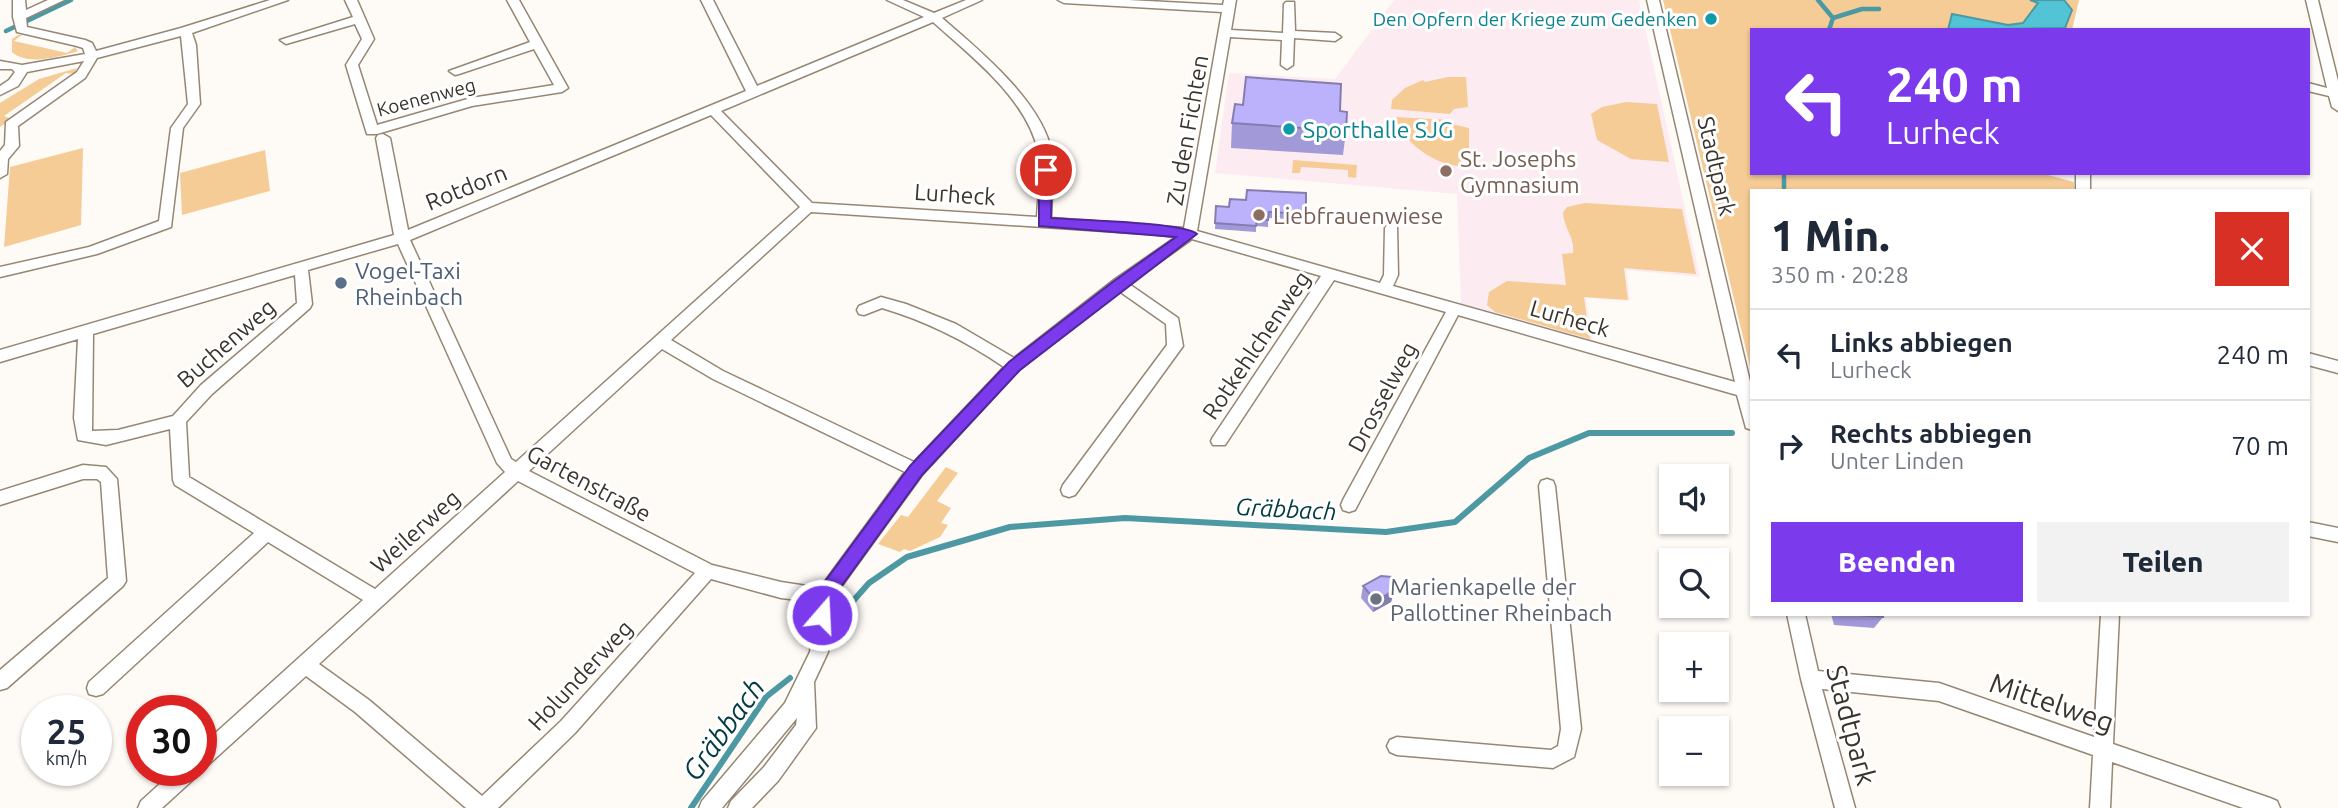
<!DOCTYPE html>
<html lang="de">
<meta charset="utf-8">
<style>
:root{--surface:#fff;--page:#f2f2f3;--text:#1f2937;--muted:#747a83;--line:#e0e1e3;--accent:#7c3aed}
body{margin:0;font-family:Ubuntu,sans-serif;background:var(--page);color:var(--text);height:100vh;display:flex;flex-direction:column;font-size:26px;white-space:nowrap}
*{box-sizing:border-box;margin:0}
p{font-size:23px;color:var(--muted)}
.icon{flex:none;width:38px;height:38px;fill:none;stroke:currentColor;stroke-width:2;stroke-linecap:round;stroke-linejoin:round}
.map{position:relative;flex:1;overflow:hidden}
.side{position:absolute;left:1750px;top:189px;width:560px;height:427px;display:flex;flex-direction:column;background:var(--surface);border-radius:0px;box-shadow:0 2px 5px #0004}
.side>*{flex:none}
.top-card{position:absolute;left:1750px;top:28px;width:560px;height:147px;border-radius:0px;box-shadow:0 2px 5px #0004;background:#7c3aed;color:#fff;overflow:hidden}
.controls{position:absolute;left:1659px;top:464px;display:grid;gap:14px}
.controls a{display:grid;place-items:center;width:70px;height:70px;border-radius:0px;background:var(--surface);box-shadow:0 2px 5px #0004;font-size:35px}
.speed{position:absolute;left:21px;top:695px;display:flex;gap:14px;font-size:35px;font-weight:700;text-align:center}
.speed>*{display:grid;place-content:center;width:91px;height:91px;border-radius:50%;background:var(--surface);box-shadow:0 2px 5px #0004;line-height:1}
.speed small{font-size:18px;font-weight:400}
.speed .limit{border:10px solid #d22;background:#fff;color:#111}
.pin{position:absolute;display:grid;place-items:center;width:60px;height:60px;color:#fff;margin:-30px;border:4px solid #fff;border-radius:50%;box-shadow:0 2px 7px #0007}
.me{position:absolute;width:77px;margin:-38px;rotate:19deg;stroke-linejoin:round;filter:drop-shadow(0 0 5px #0008)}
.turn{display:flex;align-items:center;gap:24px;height:147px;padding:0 21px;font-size:32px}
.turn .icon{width:91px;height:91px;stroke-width:2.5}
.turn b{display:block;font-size:49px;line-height:60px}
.round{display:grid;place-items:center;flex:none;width:74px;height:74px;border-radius:0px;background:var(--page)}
.summary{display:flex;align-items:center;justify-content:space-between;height:119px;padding:0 21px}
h1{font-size:42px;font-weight:800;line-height:52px}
.primary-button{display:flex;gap:14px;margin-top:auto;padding:14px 21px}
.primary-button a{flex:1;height:80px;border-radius:0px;background:var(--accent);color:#fff;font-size:28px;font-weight:800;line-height:80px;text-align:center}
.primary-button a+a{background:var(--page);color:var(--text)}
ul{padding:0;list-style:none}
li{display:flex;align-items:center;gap:21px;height:91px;padding:0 21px;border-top:2px solid var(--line)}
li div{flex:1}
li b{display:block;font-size:26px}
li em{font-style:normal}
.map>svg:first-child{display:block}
.education{fill:#fcecf1}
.green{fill:#f5cb96}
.water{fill:#53c4d6;stroke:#4c99a3;stroke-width:2}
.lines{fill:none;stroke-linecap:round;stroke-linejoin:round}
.stream-far1{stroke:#4c99a3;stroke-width:4.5}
.stream{stroke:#4c99a3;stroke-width:6}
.minor-casing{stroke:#968774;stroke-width:3}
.minor{fill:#fff;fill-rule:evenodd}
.wall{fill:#a299d9}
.shaded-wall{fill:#847db0}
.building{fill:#bcb2fc;stroke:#847db0;stroke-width:2}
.route{fill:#7c3aed;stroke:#51269a;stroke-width:2}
.culture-dot{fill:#0f9aa8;stroke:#fff;stroke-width:2.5}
.education-dot{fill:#8d6e63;stroke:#fff;stroke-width:2.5}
.service-dot{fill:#5c6f8a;stroke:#fff;stroke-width:2.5}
.worship-dot{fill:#6b7280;stroke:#fff;stroke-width:2.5}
.labels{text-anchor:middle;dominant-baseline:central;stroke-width:6;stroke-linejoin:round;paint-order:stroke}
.far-culture-label{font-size:19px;fill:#0d838f;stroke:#fff;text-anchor:end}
.far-street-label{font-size:19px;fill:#3a342c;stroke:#fff}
.culture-label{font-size:23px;fill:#0d838f;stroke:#fff;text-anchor:start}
.street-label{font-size:23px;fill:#3a342c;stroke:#fff}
.education-label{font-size:23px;fill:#785e54;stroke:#fff;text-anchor:start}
.service-label{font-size:23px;fill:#4e5e75;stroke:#fff;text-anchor:start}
.worship-label{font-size:23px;fill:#5b616d;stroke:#fff;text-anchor:start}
.water-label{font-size:24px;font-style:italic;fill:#033b42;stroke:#fff}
.near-street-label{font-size:28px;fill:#3a342c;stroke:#fff}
.near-water-label{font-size:28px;font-style:italic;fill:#033b42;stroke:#fff}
</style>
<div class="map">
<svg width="2338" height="808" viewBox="0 0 2338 808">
<rect width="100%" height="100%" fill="#fefaf6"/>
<path class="education" d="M1394,0H1639L1700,277L1626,270L1630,301L1586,298L1593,342L1461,304L1457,194L1215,173L1229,73L1335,79Z"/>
<path class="green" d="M1663,0H2079L2072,30H1752V173H2041L2074,182V191H1752V375Z
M18,35H22L14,41L67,53L75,47L78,51C60,57 27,66 12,52V39Z
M77,68L74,74L66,73L4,116L12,119L0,127V103L39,79Z
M1448,77H1466L1468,107L1454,109L1450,114L1391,109L1392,100L1405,88L1423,80L1425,82Z
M1626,102L1657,104L1669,162L1631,159L1597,140L1591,114L1602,107Z
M1396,117L1450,120L1456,125L1469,128V165C1445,172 1400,143 1396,117Z
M83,148L81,225L4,247L10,167Z
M265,150L270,191L182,215L180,173Z
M1293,160L1357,165L1356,178L1348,177V170L1301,167L1300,173H1292Z
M1585,203L1682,209L1696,274L1624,268L1628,300L1584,297L1590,339L1495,312L1487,305L1489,292L1507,281L1566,285L1562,254L1573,253C1575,237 1563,227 1563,212L1567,207Z
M946,467L958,473L937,501L951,508L941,523L948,525L940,537L910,551L904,549L900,552L878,544L901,515L908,517Z"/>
<path class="water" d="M2030,0H2064L2072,10L2065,28L1948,30L1952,14L2008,25L2023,23L2038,3Z"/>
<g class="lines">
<path class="stream-far1" d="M1818,0L1833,18
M1833,18L1862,9H1879
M1829,30L1833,18
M6,31L71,0
M1784,173V191"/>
<path class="stream" d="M838,618L869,583L907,557L1010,527L1125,518L1386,532L1455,522L1529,458L1589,433H1732
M691,808L766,697L790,678"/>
<g class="minor-casing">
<path id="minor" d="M13,0H25L26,10L48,0H64L26,18L27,27L85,40L92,43L96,51L181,28L270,0H288L192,33L196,45L200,104L183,128L171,227L97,254L0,277V267L89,247L159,221L171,128L188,104L181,36L97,58L85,78L18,126L19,146L8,159L7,174L0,178V151L5,145L6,122L77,72L84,61L27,72L18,86L0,95V86L9,80L15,72L12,69H0V61L22,65L85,54L83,48L77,46L17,32L13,17Z
M345,0H357L374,39L358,65L377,125L471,98L554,85L534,49L459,74L455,75L449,71L530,42L507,0H519L568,88L562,92L472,106L377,134H367L346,65L362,39L355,24L286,44L280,40L353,17Z
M701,0H713L757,86L924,17L887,0H903L934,13L966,0H982L942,18C979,50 1044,103 1052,154C1055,174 1051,197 1051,218L1184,228L1222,12L1064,3L1058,0H1128L1223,5L1224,0H1236L1231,30L1283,33L1284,4L1286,2H1294L1295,31L1335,33L1341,37L1335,41L1294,38L1293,65L1287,69L1281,65L1282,40L1230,37L1197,231L1380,283L1384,275L1385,228L1387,225H1397L1398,275L1393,286L1735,382L1647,0H1659L1752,390V430L1746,428L1737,395L1458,315L1355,510L1349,512L1343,510L1341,505L1343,500L1446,312L1334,280L1225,445H1213L1211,441L1213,437L1321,276L1192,239L1129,284L1178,318L1183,346L1075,495L1069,497L1063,495L1061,490L1063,485L1167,345L1166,324L1119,291L1019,370L922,475L833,598L828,652L814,682L816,728L778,781L752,808H728L731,801L764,767L796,725L797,718L722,808H699L702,801L785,703L810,652L815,602L781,598L711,579L575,733L498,808H466L355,712L306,676L208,765L201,768V746L363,600L268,542L103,694L96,696L89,694L87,688L89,682L254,533L175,485L173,480L170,429L106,445L78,440L74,418L78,339L0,362V350L394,235L376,138L378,135L383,134L390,138L408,230L746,91ZM933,22C971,56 1027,99 1038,151C1042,171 1038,197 1037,217L812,203L721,111ZM711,115L800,207L516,462L511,459L410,240ZM811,212L1150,234L1176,237L1114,280L1014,358L956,324L906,304L881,297L859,306L857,310L859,314L864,315L882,308C926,321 966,341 1004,367L914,462L723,371L671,340ZM398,244L497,463L505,472L375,589L189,477L186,422L212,394L310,308L312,304L308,270ZM295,275L297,303L201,385L173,416L118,430L92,431L93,334ZM662,349L713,379L905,472L820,588L781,582L712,565L529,471ZM518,481L695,573L561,721L482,796L369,700L319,664Z
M2306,0H2318L2338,81V111L2332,107L2329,96L2308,91V83L2327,88Z
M2076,173H2090V191H2076Z
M2308,353L2338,361V373L2308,365Z
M83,465L106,467L117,479L126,581L123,586L7,688L0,690V670L108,578L101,482L97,479H83L0,505V491Z
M1547,479L1553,481L1555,486L1581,729L1574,757L1553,768L1397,755L1390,752L1387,746L1390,740L1397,737L1551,750L1558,746L1561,729L1539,486L1541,481Z
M2308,522L2338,528V542L2308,536Z
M1787,614H1805L1818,671L1939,683L2094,737L2101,614H2119L2113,744L2270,798L2277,801L2280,808H2243L2112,762L2110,808H2090L2093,755L1939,701L1822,689L1855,808H1835L1801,679Z
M175,770H199L196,777L162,808H138L141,801Z"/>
</g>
<use href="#minor" class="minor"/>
</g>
<path class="wall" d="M1340,111L1346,131L1343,155L1231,148L1232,123Z
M1246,200L1306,214L1305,220L1268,218V227L1256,226V232L1215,229L1216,206L1229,207Z
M1397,582L1391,602L1373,612L1361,598L1363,586Z
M1831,614H1882L1883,617L1874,628L1834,625Z"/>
<path class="shaded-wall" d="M1397,582L1391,602L1373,612L1376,601Z"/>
<path class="building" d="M1246,77L1341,84L1340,111L1347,112L1346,131L1232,123L1235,104L1243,105Z
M1247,190L1306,193V214L1269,212L1268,220H1257L1256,226L1215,223L1216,206L1229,207L1230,199L1246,200Z
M1381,576L1392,577L1397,582L1394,590L1376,601L1363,586Z
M1846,614H1882L1883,617Z"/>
<path class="route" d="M1046,165L1052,170L1051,218C1075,220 1185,222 1197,234L1020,370L922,475L833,598L829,620L822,623L816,620L813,615L818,591L910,466L1009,362L1114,281L1176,237L1039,226V170Z"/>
<g class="culture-dot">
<circle cx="1711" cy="19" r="7"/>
<circle cx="1289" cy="129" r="7"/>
</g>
<g class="education-dot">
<circle cx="1446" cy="171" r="7"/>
<circle cx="1259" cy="215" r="7"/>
</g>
<circle class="service-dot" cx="341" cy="283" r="7"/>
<circle class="worship-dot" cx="1376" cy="599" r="7"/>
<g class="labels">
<g class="far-culture-label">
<text x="1697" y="19">Den Opfern der Kriege zum Gedenken</text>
</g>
<g class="far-street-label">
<text transform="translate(426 97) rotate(-15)">Koenenweg</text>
</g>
<g class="culture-label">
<text x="1303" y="129">Sporthalle SJG</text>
</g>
<g class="street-label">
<text transform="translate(1187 130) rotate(-80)">Zu den Fichten</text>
<text transform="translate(1717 166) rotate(77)">Stadtpark</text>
<text transform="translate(466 187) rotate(-22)">Rotdorn</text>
<text transform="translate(955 194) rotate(4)">Lurheck</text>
<text transform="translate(1570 318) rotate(16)">Lurheck</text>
<text transform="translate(226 343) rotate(-41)">Buchenweg</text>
<text transform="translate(1256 345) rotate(-56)">Rotkehlchenweg</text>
<text transform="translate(1382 397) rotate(-62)">Drosselweg</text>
<text transform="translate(589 483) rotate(28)">Gartenstraße</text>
<text transform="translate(415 531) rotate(-42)">Weilerweg</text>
<text transform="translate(580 675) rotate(-47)">Holunderweg</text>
</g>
<g class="education-label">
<text x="1460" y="158">St. Josephs<tspan x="1460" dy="26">Gymnasium</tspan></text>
<text x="1273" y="215">Liebfrauenwiese</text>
</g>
<g class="service-label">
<text x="355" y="270">Vogel-Taxi<tspan x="355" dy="26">Rheinbach</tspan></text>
</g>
<g class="worship-label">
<text x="1390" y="586">Marienkapelle der<tspan x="1390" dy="26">Pallottiner Rheinbach</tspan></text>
</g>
<g class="water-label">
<text transform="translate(1286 509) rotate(3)">Gräbbach</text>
</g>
<g class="near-street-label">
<text transform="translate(2052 702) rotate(19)">Mittelweg</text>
<text transform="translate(1852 725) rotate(75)">Stadtpark</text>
</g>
<g class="near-water-label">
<text transform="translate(723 729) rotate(-54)">Gräbbach</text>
</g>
</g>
</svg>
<div class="controls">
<a><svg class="icon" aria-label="sound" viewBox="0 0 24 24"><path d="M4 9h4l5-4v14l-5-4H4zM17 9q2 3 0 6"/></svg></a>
<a><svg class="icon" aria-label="search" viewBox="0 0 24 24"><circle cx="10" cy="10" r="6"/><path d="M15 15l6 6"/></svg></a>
<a>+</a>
<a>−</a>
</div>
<div class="speed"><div>25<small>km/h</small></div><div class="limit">30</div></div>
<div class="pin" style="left:1046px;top:170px;background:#d93025"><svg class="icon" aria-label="arrive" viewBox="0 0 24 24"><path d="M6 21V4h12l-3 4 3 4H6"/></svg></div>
<svg class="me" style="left:822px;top:615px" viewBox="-20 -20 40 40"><circle r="17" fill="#7c3aed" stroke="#fff" stroke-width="3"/><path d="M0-11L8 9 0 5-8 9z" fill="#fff"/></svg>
<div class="top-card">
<div class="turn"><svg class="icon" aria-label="left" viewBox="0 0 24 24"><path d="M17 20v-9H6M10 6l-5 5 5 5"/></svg><div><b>240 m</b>Lurheck</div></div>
</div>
<section class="side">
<div class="summary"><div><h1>1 Min.</h1><p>350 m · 20:28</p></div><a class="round" style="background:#d93025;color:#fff"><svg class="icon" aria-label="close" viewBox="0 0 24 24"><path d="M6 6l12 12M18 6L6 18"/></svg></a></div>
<ul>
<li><svg class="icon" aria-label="left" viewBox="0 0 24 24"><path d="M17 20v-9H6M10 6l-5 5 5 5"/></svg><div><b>Links abbiegen</b><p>Lurheck</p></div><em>240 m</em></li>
<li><svg class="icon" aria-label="right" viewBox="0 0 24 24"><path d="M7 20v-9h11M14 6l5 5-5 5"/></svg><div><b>Rechts abbiegen</b><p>Unter Linden</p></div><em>70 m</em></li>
</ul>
<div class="primary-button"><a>Beenden</a><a>Teilen</a></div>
</section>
</div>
